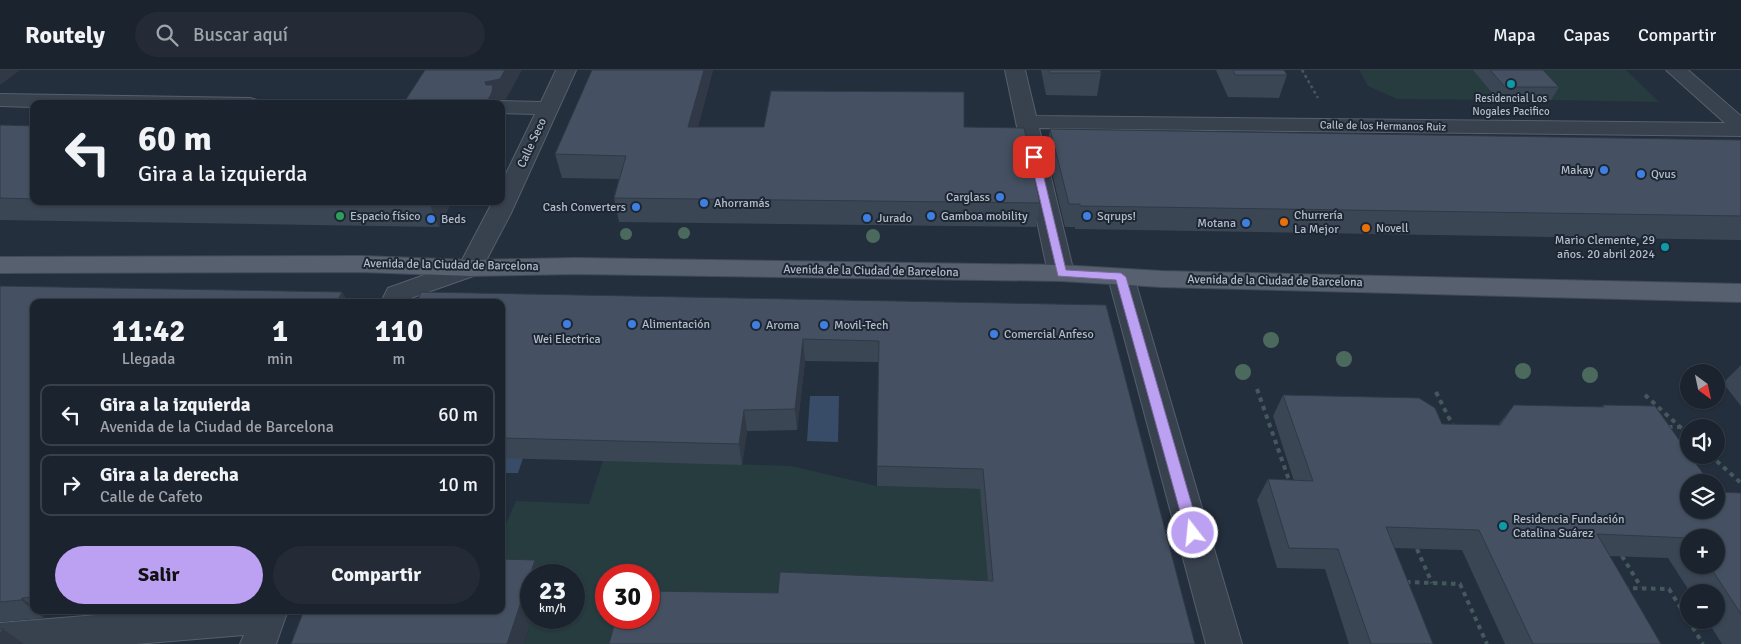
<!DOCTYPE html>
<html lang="es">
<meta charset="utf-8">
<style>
:root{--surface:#1b232e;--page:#242b36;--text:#f1f3f6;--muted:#a0a4aa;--line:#39404a;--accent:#bca0f2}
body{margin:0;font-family:Signika,sans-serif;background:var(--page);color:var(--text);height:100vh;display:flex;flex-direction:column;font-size:19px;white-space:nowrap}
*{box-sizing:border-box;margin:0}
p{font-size:16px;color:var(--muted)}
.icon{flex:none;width:28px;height:28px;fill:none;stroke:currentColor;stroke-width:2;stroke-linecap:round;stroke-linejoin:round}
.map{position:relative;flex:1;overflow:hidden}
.sheet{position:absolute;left:30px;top:229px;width:475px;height:315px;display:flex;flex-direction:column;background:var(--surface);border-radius:10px;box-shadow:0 1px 4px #0004,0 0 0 1px var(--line)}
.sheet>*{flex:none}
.banner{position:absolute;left:30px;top:30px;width:475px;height:105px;border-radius:10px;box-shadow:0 1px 4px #0004,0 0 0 1px var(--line);background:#1b232e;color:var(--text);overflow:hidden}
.needle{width:32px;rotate:147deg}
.fabs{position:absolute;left:1680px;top:294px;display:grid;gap:10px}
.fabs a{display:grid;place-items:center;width:45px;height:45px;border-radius:50%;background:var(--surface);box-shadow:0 1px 4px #0004,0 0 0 1px var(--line);font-size:25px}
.speed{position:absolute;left:520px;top:494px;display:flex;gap:10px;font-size:25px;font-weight:700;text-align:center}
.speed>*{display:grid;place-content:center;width:65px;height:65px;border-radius:50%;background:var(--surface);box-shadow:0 1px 4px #0004,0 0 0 1px var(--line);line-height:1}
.speed small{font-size:12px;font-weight:400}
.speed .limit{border:8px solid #d22;background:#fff;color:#111}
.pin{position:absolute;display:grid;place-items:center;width:42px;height:42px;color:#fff;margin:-21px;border-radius:10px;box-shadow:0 2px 8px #0006}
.me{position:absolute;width:55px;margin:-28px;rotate:344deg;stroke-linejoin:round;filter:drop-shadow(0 0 4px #0008)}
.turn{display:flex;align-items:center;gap:18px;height:105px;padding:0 25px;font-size:22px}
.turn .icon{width:65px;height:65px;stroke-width:2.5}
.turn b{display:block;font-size:35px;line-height:42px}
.eta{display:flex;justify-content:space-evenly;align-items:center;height:85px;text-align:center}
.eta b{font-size:30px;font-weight:700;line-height:35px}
.action{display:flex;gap:10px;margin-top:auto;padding:10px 25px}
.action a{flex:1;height:58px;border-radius:30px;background:var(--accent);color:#111;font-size:20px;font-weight:700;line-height:58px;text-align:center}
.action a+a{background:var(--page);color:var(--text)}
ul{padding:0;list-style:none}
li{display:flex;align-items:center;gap:15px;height:62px;margin:0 10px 8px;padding:0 15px;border:2px solid var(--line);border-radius:10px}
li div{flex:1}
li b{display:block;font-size:19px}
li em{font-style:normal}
header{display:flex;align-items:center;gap:30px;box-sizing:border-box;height:70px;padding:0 25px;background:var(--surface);border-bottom:1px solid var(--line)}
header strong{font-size:24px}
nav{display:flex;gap:28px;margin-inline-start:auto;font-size:18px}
.search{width:350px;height:45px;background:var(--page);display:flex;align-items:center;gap:12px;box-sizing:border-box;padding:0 18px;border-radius:28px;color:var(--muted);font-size:19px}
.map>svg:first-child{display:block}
.green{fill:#263c3f}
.water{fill:#394c67}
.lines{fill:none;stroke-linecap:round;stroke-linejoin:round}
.minor-casing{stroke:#565f6c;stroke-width:2}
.major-casing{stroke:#414a57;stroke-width:2}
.path-far1{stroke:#44595c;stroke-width:2.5;stroke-dasharray:3 3;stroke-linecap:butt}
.path{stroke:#44595c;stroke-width:4;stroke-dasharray:4.5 4.5;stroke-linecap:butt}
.minor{fill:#38414e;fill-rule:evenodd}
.major{fill:#56606e;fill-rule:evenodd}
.tree{fill:#4b6a5d}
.wall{fill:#3b4654;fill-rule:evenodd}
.shaded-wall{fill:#303945}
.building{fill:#455162;stroke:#303945}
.route{fill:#bca0f2;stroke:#7a689d}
.culture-dot{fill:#0f9aa8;stroke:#1d2633;stroke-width:2}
.shop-dot{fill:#3f7fe0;stroke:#1d2633;stroke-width:2}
.leisure-dot{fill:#2e9e5b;stroke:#1d2633;stroke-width:2}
.food-dot{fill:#e8710a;stroke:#1d2633;stroke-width:2}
.labels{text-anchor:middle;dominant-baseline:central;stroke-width:4;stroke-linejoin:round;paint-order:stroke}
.far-poi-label{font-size:11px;fill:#b4bcc9;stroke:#1d2633}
.far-street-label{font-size:11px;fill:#b4bcc9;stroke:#1d2633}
.street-label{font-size:12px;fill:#b4bcc9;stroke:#1d2633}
.poi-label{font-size:12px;fill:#b4bcc9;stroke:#1d2633;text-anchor:start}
</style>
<header>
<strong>Routely</strong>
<div class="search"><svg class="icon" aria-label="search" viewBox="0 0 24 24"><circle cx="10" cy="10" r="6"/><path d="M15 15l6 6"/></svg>Buscar aquí</div>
<nav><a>Mapa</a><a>Capas</a><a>Compartir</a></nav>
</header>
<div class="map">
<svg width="1741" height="574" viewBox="0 0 1741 574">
<rect width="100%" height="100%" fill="#242f3e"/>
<path class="green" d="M1359,0H1475L1501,30L1397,29L1368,16Z
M1524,0H1626L1659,32L1551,30Z
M603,390L791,396L877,416L981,419L990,531L781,543L649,540V505H606V548H628L621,574H524L532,548H574V505H531L501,508V465L516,431L589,434Z"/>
<path class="water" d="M810,326H839L838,372L807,371Z
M533,359L518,403H501V381Z"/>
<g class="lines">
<g class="minor-casing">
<path id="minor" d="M556,0H576L511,143L479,204L408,229L407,232H381L388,218L461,192L493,131H501V114L535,44L501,43V34H493L501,31L541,32Z
M1005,0H1025L1036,46L1725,53L1666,0H1688L1741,46V66L1039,58L1074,203L1070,209L1061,211L1052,209L1048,203Z
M0,24L250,28L257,30L260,34H34V37L0,36Z
M1121,199L1130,201L1134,207L1242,574H1206L1108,207L1112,201Z
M158,540H288L276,574H240L244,565L136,574H0V553Z"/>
</g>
<g class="major-casing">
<path id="major" d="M361,186L470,190L576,188L1061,195L1161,201L1741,214V232L1161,217L1061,211L576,204L470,206L361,202L0,203V187Z"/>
</g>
<path class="path-far1" d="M1302,0L1318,28"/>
<path class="path" d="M1257,319L1290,413
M1436,322L1454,358
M1645,325L1689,365
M1668,357H1680
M1710,385L1741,413
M1417,479L1432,513
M1622,486L1641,517
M1406,512L1460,514L1487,574
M1624,518L1669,519L1703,574"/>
<use href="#minor" class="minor"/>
<use href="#major" class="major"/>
</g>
<g class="tree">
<circle cx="684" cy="163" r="6"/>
<circle cx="626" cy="164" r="6"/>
<circle cx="873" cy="166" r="7"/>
<circle cx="1271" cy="270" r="8"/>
<circle cx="1344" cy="289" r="8"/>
<circle cx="1523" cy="301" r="8"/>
<circle cx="1243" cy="302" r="8"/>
<circle cx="1590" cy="305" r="8"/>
</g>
<path class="wall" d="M592,0H713L698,57H964L1040,133L1036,157L619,152L614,128L619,109L562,108L555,84Z
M1041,0H1100L1101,3L1097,26L1046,25Z
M1216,0H1284L1287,5L1279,28L1228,27Z
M1473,0H1543L1559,17L1551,30H1498Z
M0,55L34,56V131H452L439,157L0,150Z
M1050,59L1741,70V170L1075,159V157H1065L1047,82Z
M0,216L34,232V540H118L44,545L43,548L0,552Z
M501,232L1106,235L1195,574L778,523L988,511L980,419L877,416L878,292L805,291L797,360L747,361L742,395L501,388Z
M1741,295V336L1723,313Z
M1283,325L1442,354L1498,355L1514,335L1601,337L1603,335L1689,440L1741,423V574H1722L1707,550H1716V522H1690L1668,488L1609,486L1661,574H1505L1462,480L1394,478L1433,574H1349L1325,499L1277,498L1257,430L1268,409L1294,411L1273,346ZM1689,468H1716V495H1689Z"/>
<path class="shaded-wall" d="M0,0H20L0,15Z
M505,0H522L506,29L498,31V34H486L485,12Z
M704,0H713L692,80L688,57Z
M432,131H452L439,157L430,135Z
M342,222L348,232H337Z
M803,269L805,291L797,360L795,339Z
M744,340L747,361L742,395L739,374Z
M535,490L542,505H531V548H532L524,574H507Z
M22,528L34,537V540H38L44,545L43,548L21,530Z
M3,559L24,574H0V564Z"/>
<path class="building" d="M425,0H505L500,9L485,12L486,15H493L492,22L486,34H403Z
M592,0H704L688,57H764L771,21L964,22V57L1024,58L1040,133L614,128L626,86L555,84Z
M1049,0H1100L1101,3H1050Z
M1233,0H1284L1287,5H1235Z
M1490,0H1543L1559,17H1505Z
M0,55L34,56V129L0,128Z
M1050,59L1741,70V146L1080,136V134H1069Z
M180,131H432L430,135Z
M0,216L342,222L337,232H34V527L22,528L21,530L0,532Z
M421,222L1106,235L1195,574H609L616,548H649V521L778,523L780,502L993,511L983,399L877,396L879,271L803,269L795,339L744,340L739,374L501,368V232H417Z
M1283,325L1419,328L1435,338L1442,354L1500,355L1514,335L1604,337L1603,335L1655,336L1709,412H1689V440H1716V422L1741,423V544L1709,495H1716V468H1689L1597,464L1661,574H1533L1479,460L1386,457L1433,574H1371L1338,479L1289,478L1268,409L1313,411Z
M501,489L535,490L507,574H291L304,540H501Z
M0,559H3L0,564Z"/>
<path class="route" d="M1031,85H1037L1039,87L1066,200L1121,203L1126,207L1200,463L1198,467L1193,468L1188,467L1186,463L1116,210L1058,206L1030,87Z"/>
<g class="culture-dot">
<circle cx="1511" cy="14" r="5"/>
<circle cx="1665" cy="177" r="5"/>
<circle cx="1503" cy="456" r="5"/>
</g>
<g class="shop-dot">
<circle cx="1604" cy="100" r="5"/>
<circle cx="1641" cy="104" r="5"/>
<circle cx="1000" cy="127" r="5"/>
<circle cx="704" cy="133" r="5"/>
<circle cx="636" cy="137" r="5"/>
<circle cx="931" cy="146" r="5"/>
<circle cx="1087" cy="146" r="5"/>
<circle cx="867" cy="148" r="5"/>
<circle cx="431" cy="149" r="5"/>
<circle cx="1246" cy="153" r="5"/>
<circle cx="567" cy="254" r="5"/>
<circle cx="632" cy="254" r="5"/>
<circle cx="756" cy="255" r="5"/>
<circle cx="824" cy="255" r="5"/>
<circle cx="994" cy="264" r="5"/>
</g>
<circle class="leisure-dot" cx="340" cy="146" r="5"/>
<g class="food-dot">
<circle cx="1284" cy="152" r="5"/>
<circle cx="1366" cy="158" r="5"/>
</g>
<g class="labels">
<g class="far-poi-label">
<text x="1511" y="28">Residencial Los<tspan x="1511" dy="13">Nogales Pacifico</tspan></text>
</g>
<g class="far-street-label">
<text transform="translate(1383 56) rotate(1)">Calle de los Hermanos Ruiz</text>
</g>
<g class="street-label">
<text transform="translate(532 73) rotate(-65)">Calle Seco</text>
<text transform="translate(451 195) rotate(1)">Avenida de la Ciudad de Barcelona</text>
<text transform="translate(871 201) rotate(1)">Avenida de la Ciudad de Barcelona</text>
<text transform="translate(1275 211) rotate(1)">Avenida de la Ciudad de Barcelona</text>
</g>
<g class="poi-label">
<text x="1594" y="100" text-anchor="end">Makay</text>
<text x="1651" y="104">Qvus</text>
<text x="990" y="127" text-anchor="end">Carglass</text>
<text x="714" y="133">Ahorramás</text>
<text x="626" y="137" text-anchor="end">Cash Converters</text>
<text x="1294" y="145">Churrería<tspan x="1294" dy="14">La Mejor</tspan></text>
<text x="350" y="146">Espacio físico</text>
<text x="941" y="146">Gamboa mobility</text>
<text x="1097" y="146">Sqrups!</text>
<text x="877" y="148">Jurado</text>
<text x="441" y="149">Beds</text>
<text x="1236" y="153" text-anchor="end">Motana</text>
<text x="1376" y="158">Novell</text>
<text x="1655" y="170" text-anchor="end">Mario Clemente, 29<tspan x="1655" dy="14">años. 20 abril 2024</tspan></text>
<text x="642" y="254">Alimentación</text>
<text x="766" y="255">Aroma</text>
<text x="834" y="255">Movil-Tech</text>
<text x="1004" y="264">Comercial Anfeso</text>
<text x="567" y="269" text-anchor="middle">Wei Electrica</text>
<text x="1513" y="449">Residencia Fundación<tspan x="1513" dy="14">Catalina Suárez</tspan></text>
</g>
</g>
</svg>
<div class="fabs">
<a><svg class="needle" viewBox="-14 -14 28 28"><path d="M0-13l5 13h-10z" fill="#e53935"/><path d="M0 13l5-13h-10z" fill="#a0a4aa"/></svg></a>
<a><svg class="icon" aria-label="sound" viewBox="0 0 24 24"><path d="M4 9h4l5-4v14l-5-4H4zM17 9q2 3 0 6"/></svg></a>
<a><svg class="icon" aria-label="layers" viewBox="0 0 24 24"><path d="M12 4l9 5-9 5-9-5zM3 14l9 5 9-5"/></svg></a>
<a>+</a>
<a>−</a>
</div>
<div class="speed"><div>23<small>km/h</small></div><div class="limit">30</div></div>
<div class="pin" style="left:1034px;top:87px;background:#d93025"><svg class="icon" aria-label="arrive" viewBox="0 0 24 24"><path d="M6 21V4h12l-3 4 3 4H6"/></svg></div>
<svg class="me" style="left:1193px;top:463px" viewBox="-20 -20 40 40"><circle r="17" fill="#bca0f2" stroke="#fff" stroke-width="3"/><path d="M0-11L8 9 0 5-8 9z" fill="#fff"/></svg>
<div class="banner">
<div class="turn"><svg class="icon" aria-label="left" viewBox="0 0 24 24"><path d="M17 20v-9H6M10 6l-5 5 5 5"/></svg><div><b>60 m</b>Gira a la izquierda</div></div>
</div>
<section class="sheet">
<div class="eta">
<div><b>11:42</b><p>Llegada</p></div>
<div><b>1</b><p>min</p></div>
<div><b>110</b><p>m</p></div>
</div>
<ul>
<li><svg class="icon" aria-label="left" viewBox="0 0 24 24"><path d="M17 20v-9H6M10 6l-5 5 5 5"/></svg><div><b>Gira a la izquierda</b><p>Avenida de la Ciudad de Barcelona</p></div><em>60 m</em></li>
<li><svg class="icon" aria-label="right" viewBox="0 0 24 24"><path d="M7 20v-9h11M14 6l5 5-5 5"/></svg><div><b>Gira a la derecha</b><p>Calle de Cafeto</p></div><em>10 m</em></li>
</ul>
<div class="action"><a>Salir</a><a>Compartir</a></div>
</section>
</div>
